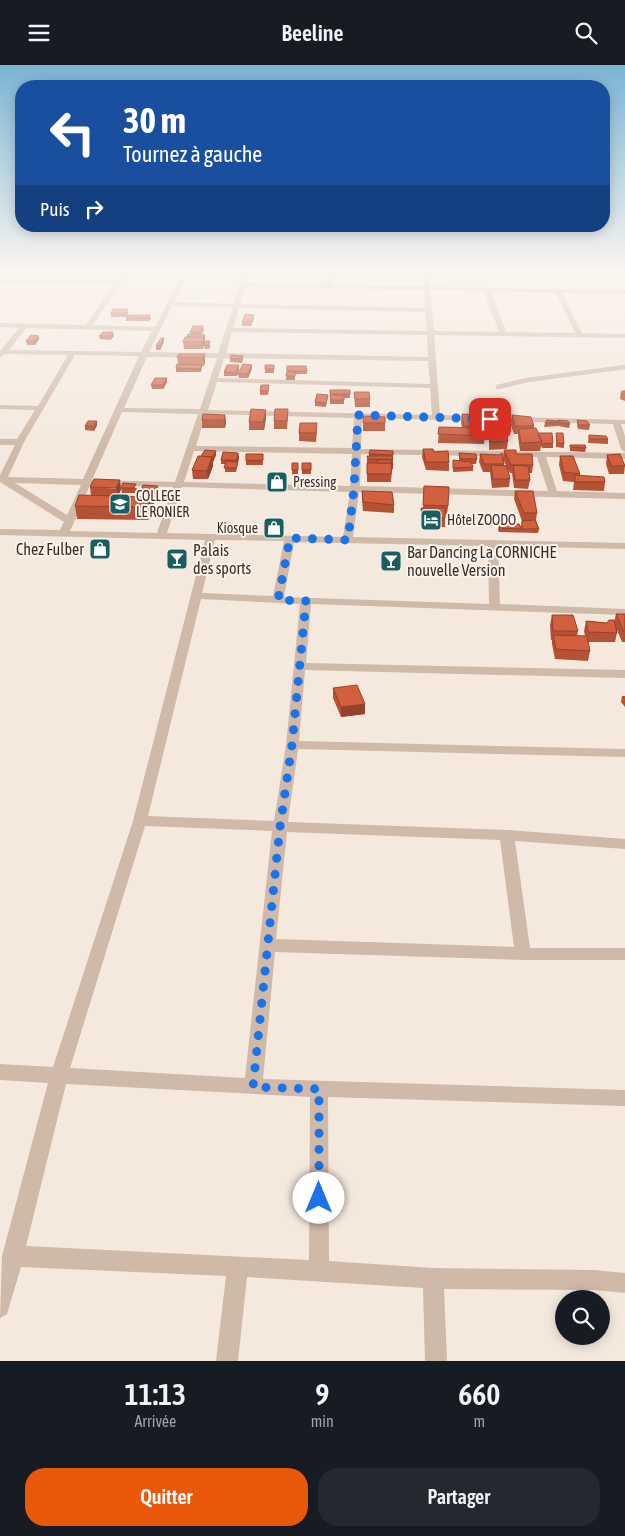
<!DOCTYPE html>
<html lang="fr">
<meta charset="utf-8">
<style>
:root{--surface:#171b24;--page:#242831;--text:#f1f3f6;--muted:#9ea1a6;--accent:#ea580c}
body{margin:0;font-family:"Asap Condensed",sans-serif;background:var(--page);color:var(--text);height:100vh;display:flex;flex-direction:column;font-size:19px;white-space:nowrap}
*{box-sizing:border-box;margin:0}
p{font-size:16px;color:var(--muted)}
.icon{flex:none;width:28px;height:28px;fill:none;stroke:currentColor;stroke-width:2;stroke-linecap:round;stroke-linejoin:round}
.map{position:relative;height:1296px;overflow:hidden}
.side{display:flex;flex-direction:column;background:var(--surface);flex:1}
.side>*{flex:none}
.guide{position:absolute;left:15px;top:15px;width:595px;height:152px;border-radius:20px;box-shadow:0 2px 12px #0003;background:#1a4fa0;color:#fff;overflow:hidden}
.tools{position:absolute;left:555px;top:1225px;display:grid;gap:10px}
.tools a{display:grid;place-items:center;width:55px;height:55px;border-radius:50%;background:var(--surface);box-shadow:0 2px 12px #0003;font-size:25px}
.pin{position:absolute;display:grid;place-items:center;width:42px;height:42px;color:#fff;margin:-21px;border-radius:10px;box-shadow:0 2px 8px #0006}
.me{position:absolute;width:55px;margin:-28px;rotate:0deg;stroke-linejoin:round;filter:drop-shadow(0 0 4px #0008)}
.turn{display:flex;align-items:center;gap:18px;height:105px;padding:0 25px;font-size:22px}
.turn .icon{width:65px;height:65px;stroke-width:2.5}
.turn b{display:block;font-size:35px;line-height:42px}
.then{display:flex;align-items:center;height:48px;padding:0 25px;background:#0003;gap:10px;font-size:19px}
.eta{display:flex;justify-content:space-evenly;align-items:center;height:85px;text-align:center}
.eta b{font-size:30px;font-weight:600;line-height:35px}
.action{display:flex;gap:10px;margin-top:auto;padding:10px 25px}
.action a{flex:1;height:58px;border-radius:20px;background:var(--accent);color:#fff;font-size:20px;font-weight:600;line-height:58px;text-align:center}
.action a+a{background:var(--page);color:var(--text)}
header{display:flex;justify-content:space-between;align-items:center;height:65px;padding:0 25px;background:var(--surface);font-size:22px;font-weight:600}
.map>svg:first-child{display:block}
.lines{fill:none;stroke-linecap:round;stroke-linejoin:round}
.lane{stroke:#cfb9a8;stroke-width:4.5}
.street{fill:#cfb9a8;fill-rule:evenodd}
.wall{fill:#b55235;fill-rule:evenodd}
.shaded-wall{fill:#93422b}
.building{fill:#d25f3e;stroke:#93422b}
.route{stroke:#1a73e8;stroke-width:9;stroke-dasharray:0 16.2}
.labels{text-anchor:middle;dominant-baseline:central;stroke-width:4;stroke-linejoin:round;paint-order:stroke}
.far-poi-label{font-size:14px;fill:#3b2e29;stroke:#fcf4eb;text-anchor:start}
.poi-label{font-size:16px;fill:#3b2e29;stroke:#fcf4eb;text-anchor:start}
</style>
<header><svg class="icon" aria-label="menu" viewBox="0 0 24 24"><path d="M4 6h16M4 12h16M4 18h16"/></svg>Beeline<svg class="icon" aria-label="search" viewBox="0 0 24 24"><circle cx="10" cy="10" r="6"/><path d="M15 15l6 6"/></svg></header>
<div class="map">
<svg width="625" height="1296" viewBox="0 0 625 1296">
<rect width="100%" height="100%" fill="#f5e9dd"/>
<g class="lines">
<path class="lane" d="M498,322L527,315L625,302"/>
<path class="street" d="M123,206H129L93,260L155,262L184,206H190L174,237L234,239L244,206H250L246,218L326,220V206H332V220L424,221L423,206H429L430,222L625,225V229L562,228L582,268L625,269V273L434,270L440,350L625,355V359H621L625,371V387L621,384L613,359L362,353L361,384L625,388V394L546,392L557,426L625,428V434L359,427L353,472L625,478V484L498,481L500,539L625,544V550L311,539L306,598L625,605V613L305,605L299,676L625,684V692L298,684L288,757L507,765L625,774V784L515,776L530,883H625V895H523L275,887L263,1014L625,1025V1041L328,1032L329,1196L433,1203L594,1205L625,1208V1228L594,1225L444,1224L447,1296H425L423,1223L247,1212L238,1296H216L226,1211L21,1202L7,1249L0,1253L2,1191L48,1018L0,1015V999L53,1002L133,756L205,475L0,470V464L60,465L64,457L0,417V410L15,380H0V374H17L35,345L0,344V340L38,341L68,290L5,289L0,293V286L19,263L0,262V258L86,260L114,219L0,218V214L117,215ZM245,222L424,225L425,243L240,239ZM430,225L484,226L499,267L434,266ZM491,226L556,228L575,268L506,267ZM172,241L233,242L218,288L149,287ZM239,243L425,247L427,266L233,263ZM26,263L152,266L141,287L9,285ZM232,267L427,270L428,292L226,288ZM75,290L139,291L83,414L8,412L24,377ZM147,292L217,293L200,344L124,343ZM224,293L428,296L430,319L218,313ZM217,317L430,323L432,350L208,345ZM122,347L198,349L175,417L92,415ZM206,349L354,353L352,383L196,381ZM194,386L352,389L350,421L184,417ZM361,389L537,392L548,426L360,421ZM15,418L81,420L67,450ZM90,420L173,422L157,468L70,466ZM182,422L350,427L343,472L167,468ZM215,475L284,476L273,531L202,528ZM294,477L488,481L489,539L284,532ZM201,534L300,539L286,680L274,756L148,751ZM145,761L272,766L245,1013L70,1003ZM287,767L500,775L514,882L276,874ZM66,1019L310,1032L309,1195L26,1181Z
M505,206H625V209L508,208Z"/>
</g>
<path class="wall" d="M129,247L127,250H150L151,254L149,256H126V252H111V248Z
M254,253L251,261H242V257Z
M203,261L204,265L202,270H205L204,280H211L209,284H205L204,280L203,284H184L183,277L187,272L190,269V267Z
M99,271H114L110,275L100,274Z
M164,273V276L160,285H156V281Z
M39,274L35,280H27L26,276Z
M205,289V297L204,301H202L201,307H176V303L178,299L177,292Z
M231,290L243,294L242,298L230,297V294Z
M239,300V304L237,311H224V307Z
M265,300L274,304V308H265Z
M287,301H306L307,309H295V315H286Z
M252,304L248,313H239L238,309Z
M167,317L163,324H152L151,320Z
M269,324L268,330H260V326Z
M330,325L350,329V333H344V339H330Z
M625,325V336L620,334L621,326Z
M354,327L370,334V342H355Z
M328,330L326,342L315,341V337Z
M462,349L487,350L484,379L438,378L439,362L462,363L461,357Z
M225,350L226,358L225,363H202V355Z
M512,350L534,361V364L538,369L553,378V383H542L541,381L540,386H520L518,372V369H514L510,358Z
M363,351L385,358V366H363Z
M288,352L287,364H274V356Z
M266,353L264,365H249V357Z
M547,355L570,359L569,363L558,361L544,362L545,358Z
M577,355L590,360L589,365L578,364L577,360Z
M97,360L94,366L85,365V361Z
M490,363L510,367L509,371H506L508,376L507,384L489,385V371Z
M317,366L316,377L299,376V368Z
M556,368L564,379V383L556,382Z
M589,370L608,374V379L588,378Z
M570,380L586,383L585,387L570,386Z
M423,384L434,387L449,397V406L426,405L422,392Z
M504,385L516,389L533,400L532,408H529L530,415L528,424L514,423L512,408H510L507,402L510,414L509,422L492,423L490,407H483L479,397L480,389L503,393ZM503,394L506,400H504Z
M393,386V404L392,405L391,417H367V391H369V389Z
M459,388L477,394L476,399H472L473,402V406L453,407V395L459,396Z
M246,389H263V400H246Z
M216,390L213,397V401L208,414H193L192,405Z
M607,390L625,400L624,409H609L606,399Z
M560,391L580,409V411L605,417L604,426L573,425L574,417L563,416L559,400Z
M239,392L236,407H225V399H221V395Z
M292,398H298V409L292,410Z
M302,398H311V409H302Z
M424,421L448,441L447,450H445V462L421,461V443H423Z
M90,422L121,424L118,431L151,435V432L152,430L142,429L141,425H158V426L160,431L157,437H154V439L148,455L77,454L75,441L91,431Z
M121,423H137L135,428H122Z
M362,426L394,440V448L363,446L362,435Z
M515,426L537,448L536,455L539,464L538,468L499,467L498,465L499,460L521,463L522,456L514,434Z
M616,549H625V577H622L617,565V568L615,577H588L590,586L588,596L555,594L552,579V575H551L550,560L552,550L578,566L577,571H585L584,566L586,556L607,558L614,557Z
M333,623L365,649L341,652L333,633Z
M622,631H625V642L621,637Z"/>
<path class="shaded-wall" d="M254,250V253L251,261V257Z
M113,267L114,271L110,275V271Z
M205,270V279L203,284V275Z
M39,271V274L35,280L34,276Z
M164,273V276L160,285V281Z
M205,289V297L204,301L203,293Z
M239,300V304L237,311L236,308Z
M252,300V304L248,313L247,309Z
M167,313V317L163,324V320Z
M266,345V353L264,365L263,357Z
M225,350L226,358L225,363L224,355Z
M97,356V360L94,366V361Z
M216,386V390L213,397V401L208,414L207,406Z
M238,388L239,392L236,407L237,395Z
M120,415L121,424L118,432L116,423Z
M159,426L160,431L157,437V432Z
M150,432L152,445L148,455L147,442Z
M153,435L154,439L152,444V440Z
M365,639V649L341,652V642Z"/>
<path class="building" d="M113,244H128L126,248H111Z
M245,249L254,250L251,257H242Z
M127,250H150L149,253L126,252Z
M193,261H203L201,267H190Z
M103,267H113L110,271H99Z
M188,269L205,270L204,272H187Z
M31,270L39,271L34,276H26Z
M185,272H204L203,277H183Z
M161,273H164L160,281H156Z
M206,276H210L209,280H204Z
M179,289H205L203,293L177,292Z
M231,290L243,291L242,294H230Z
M177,299L202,300L201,304L176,303Z
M243,299L252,300L247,309H238Z
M227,300H239L236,308L224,307Z
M265,300H274V304H265Z
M287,301H306L307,306H287Z
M287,307H295V311H286Z
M155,313H167L163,320H151Z
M261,320H269L268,326H260Z
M330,325H350V329H330Z
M354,327H369L370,334H355Z
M317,329L328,330L326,338L315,337Z
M330,330H344V335H331Z
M251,344L266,345L263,357H249Z
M275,344H288L287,356H274Z
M203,349L225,350L224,355H202Z
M462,349L487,350L486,362L464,361Z
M512,350L531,352L534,361H515Z
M363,351L385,352V358H363Z
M547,355L558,356V355L568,356L570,359L558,357L545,358Z
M577,355L587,356L590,360H579Z
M88,356H97L94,361H85Z
M300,358H317L316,368H299Z
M439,362L482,363L485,371L438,369Z
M490,363H505L508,376L490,377Z
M505,363H509L510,367L505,366Z
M536,363L542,377L521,378L519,364Z
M538,368H552L553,378L542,379Z
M556,368H563L564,379L557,378Z
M589,370L606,371L608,374H589Z
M570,380H585L586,383L570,382Z
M423,384H433L434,387L448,386L449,397H426Z
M205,385L216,386L212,393V392L201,391Z
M370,385L393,386V390L369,389Z
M504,385H516V389H532L533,400H511Z
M223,387L238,388L237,395H221Z
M459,388L476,389L477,394H460Z
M502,388L504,399H484L480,389L499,390Z
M246,389H263V395L246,396Z
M620,389L625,401H611L607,390Z
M198,391L212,392L207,406L192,405Z
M367,391H392L393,394H368Z
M560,391H573L580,409L564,407Z
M377,395H391L393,400H392V398H377Z
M453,395L471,397L473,402L453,403Z
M226,396L238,397L236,403H224Z
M292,398H298V405H292Z
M302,398H311V405H302Z
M367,398H392L391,409H367Z
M491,400L507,401L510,414H493Z
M513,400L528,401L530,415H515Z
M575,410L604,412L605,417H575Z
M94,414L120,415L116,423L90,422Z
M123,418L136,419L134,423H121Z
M143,420L158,421L156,425H141Z
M424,421L449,422L448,441L423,440Z
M153,426H159L157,432H151Z
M362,426L392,427L394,440L363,437Z
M515,426H533L537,448H524Z
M79,430L150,432L147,442L75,441Z
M151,435H153L152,440H151Z
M421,443H445V453L422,452Z
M535,455L539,464H522V456Z
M519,459L522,464L500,463L499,460Z
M616,549H625V567H624Z
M552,550H573L578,566H553Z
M609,555H614L617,568L588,567L586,556L607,558Z
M553,570L587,571L590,586L556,584Z
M357,620L365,639L341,642L333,623Z"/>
<linearGradient id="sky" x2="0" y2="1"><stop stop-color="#7bb4d4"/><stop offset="0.53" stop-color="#faf5f0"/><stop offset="1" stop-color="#faf5f0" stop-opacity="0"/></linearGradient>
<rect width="625" height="388" fill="url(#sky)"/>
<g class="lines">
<path class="route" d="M319,1133V1024L253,1022L280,762L292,680L306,536L278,535L290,473L348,475L354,423L358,350L490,354"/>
</g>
<defs>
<g id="shop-square" transform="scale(1.125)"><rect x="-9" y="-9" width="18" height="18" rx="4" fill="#195e61" stroke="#fcf4eb"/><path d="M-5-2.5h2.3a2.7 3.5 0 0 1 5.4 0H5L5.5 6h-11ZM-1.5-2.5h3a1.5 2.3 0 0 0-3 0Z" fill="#fff"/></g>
<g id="school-square" transform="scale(1.125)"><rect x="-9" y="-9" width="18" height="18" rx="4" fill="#195e61" stroke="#fcf4eb"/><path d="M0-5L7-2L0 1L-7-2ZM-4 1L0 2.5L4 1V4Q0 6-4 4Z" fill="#fff"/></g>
<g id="hotel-square" transform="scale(1.125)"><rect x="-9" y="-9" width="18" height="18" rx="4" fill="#195e61" stroke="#fcf4eb"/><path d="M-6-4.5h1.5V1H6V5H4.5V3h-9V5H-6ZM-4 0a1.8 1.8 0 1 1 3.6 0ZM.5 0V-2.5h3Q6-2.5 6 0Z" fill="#fff"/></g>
<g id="bar-square" transform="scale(1.125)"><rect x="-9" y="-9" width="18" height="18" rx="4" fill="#195e61" stroke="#fcf4eb"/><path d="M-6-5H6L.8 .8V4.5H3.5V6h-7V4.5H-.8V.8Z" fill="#fff"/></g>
</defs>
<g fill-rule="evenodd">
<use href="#shop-square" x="277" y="417"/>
<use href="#school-square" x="120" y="439"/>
<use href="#hotel-square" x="431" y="455"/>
<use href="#shop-square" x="274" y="463"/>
<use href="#shop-square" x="100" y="484"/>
<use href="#bar-square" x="177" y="494"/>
<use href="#bar-square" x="391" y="496"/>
</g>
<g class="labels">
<g class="far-poi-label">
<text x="293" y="417">Pressing</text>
<text x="136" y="431">COLLEGE<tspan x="136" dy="16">LE RONIER</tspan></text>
<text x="447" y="455">Hôtel ZOODO</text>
<text x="258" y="463" text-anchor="end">Kiosque</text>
</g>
<g class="poi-label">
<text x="84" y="484" text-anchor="end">Chez Fulber</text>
<text x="193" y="485">Palais<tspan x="193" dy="18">des sports</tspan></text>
<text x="407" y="487">Bar Dancing La CORNICHE<tspan x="407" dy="18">nouvelle Version</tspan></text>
</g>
</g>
</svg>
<div class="tools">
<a><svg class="icon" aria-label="search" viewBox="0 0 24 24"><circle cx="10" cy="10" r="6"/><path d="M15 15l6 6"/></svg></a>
</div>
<div class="pin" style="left:490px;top:354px;background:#d93025"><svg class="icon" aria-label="arrive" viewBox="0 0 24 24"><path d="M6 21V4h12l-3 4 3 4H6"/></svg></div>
<svg class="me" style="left:319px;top:1133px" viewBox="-20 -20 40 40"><circle r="19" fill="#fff"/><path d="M0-13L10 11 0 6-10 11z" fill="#1a73e8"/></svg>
<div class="guide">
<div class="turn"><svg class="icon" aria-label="left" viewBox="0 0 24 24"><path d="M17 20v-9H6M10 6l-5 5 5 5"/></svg><div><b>30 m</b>Tournez à gauche</div></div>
<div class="then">Puis<svg class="icon" aria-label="right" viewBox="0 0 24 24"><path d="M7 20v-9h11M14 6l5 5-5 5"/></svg></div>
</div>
</div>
<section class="side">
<div class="eta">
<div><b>11:13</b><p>Arrivée</p></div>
<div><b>9</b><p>min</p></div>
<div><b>660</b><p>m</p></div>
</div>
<div class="action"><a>Quitter</a><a>Partager</a></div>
</section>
